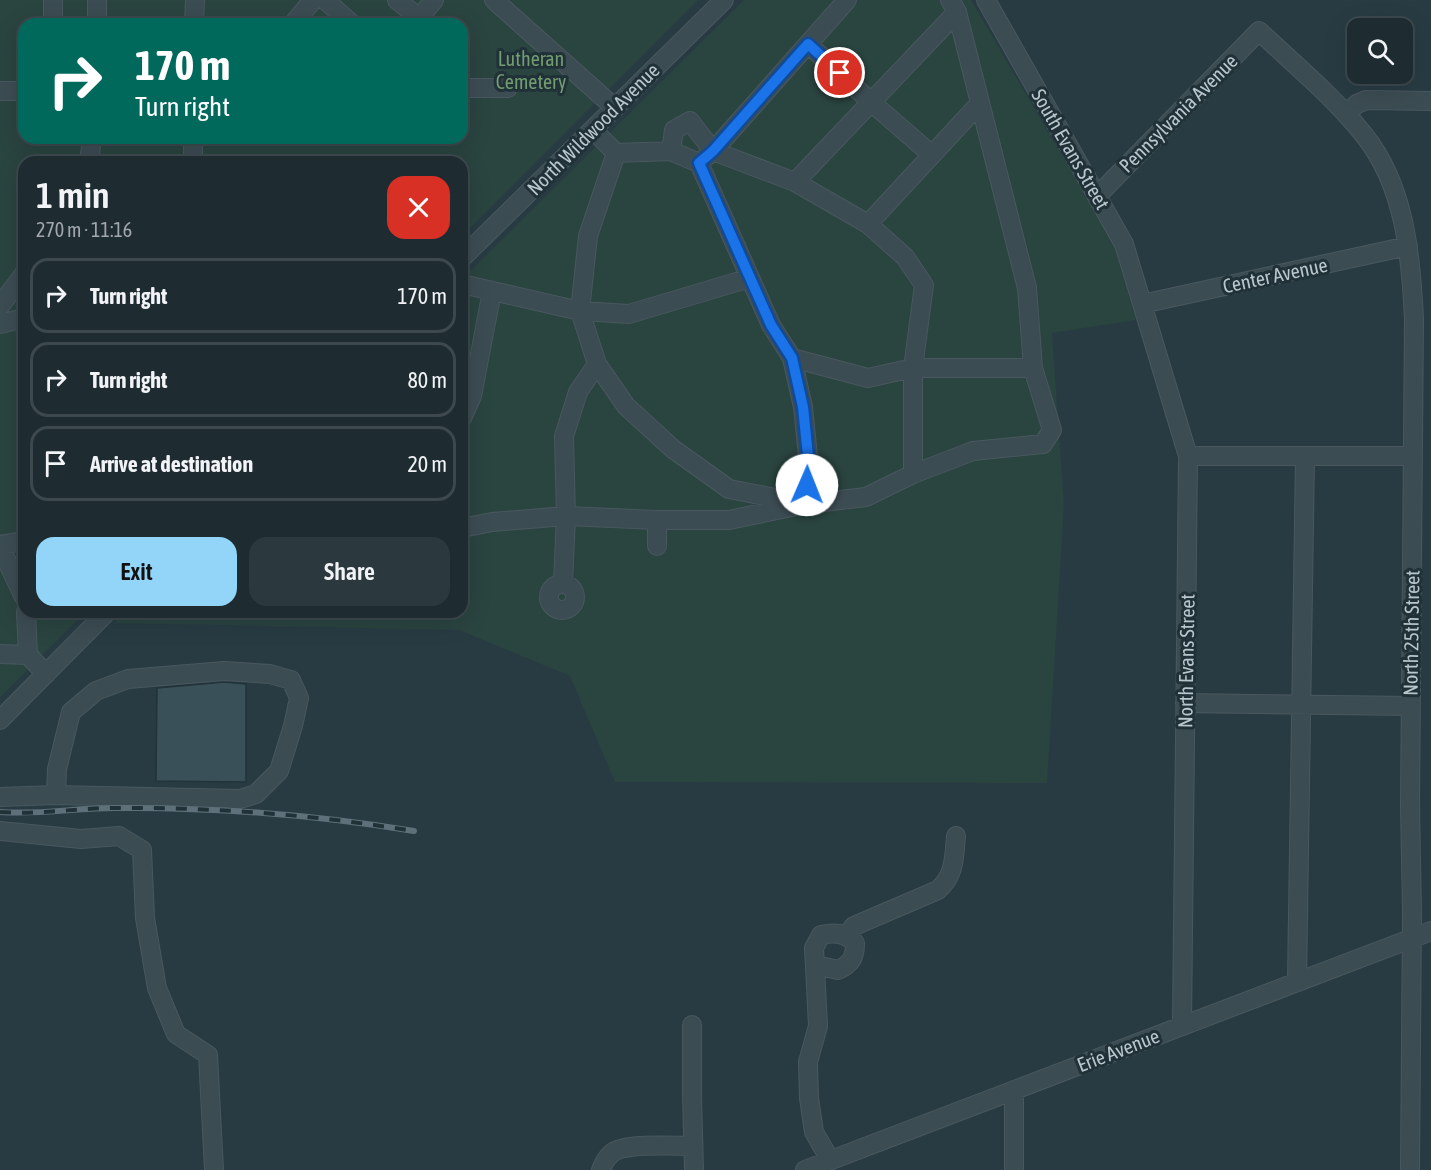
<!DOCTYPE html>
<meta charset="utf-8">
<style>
:root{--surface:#1e2c32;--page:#2b383e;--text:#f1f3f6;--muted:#a1a7ac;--line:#3c484d;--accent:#93d5f8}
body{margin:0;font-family:"Asap Condensed",sans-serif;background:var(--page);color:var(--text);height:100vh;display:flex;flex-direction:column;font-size:22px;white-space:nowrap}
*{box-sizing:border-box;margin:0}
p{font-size:20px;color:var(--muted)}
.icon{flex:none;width:33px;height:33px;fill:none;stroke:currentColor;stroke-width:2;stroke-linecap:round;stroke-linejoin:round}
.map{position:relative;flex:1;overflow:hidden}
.drawer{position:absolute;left:18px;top:156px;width:450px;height:462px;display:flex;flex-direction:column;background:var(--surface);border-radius:18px;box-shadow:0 6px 24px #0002,0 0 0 2px var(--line)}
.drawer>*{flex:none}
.banner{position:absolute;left:18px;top:18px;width:450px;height:126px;border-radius:18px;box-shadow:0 6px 24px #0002,0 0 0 2px var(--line);background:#00695c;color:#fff;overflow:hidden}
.buttons{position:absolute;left:1347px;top:18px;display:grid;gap:12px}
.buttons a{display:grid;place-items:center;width:66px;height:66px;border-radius:12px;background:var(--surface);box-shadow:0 6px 24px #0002,0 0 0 2px var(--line);font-size:30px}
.pin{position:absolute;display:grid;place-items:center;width:51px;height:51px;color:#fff;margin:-26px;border:3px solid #fff;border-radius:50%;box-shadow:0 2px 6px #0007}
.me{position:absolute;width:66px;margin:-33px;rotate:1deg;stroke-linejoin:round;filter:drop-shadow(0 0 4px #0008)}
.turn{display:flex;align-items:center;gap:21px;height:126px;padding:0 18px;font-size:27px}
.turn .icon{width:78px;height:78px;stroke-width:2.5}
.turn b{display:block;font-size:42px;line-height:51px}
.round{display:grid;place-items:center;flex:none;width:63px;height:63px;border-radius:18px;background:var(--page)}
.overview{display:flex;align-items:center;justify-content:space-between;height:102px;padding:0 18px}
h1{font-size:36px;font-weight:600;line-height:45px}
.primary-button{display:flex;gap:12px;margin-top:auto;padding:12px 18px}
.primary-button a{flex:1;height:69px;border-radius:18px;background:var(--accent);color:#111;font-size:24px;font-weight:600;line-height:69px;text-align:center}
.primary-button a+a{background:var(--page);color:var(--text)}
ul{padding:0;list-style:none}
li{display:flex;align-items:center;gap:18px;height:75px;margin:0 12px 9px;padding:0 6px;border:3px solid var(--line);border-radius:18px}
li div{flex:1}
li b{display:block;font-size:22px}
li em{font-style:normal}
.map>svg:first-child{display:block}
.green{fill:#2a4440;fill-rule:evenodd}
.building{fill:#3a5059;stroke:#22333a;stroke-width:1.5}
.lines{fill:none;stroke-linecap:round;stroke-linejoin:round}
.minor-casing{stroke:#49585f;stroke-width:20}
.minor{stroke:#3c4c53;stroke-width:18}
.rail-casing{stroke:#5e717a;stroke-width:6}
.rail{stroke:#203138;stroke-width:4;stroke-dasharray:11;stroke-linecap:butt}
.route-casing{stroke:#114b97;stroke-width:15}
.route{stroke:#1a73e8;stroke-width:10}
.labels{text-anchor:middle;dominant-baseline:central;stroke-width:6;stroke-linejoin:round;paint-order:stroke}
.park-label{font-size:20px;fill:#739d71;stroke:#203138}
.street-label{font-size:20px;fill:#b9c6cd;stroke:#203138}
</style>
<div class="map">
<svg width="1431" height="1170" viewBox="0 0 1431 1170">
<rect width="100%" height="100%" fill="#283b43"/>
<path class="green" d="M0,0H698L462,236V162H24V612H85L0,697ZM24,24H462V138H24Z
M744,0H971L1115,246L1136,320L1052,333L1064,505L1047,783L615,782L570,676L459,630L115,623L126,612H462V279Z"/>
<path class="building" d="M224,682L246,684V782L156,781L157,688Z"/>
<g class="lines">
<g class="minor-casing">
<path id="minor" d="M53,0V24
M97,0V24
M325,0L352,24
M397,0L419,18L434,0
M494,0L615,108
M847,0L713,151L690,121L674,130L671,151L699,163L771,325L792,358L868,378L913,368H1033
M986,0L1124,244L1188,456L1182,1026
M194,24L195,0
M293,24L313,0
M808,44L871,102L932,155
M462,88H508
M0,91H24
M1346,113L1357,104L1366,100L1431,101
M593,130L616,153L588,236L580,311L597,364L626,406L673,449L729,489L806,504L809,466L803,407L792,358
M193,138V162
M616,153L671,151
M706,157L713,151L795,182L868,224L905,257L924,285L913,368V474
M89,162L92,138
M795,182L957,12
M1098,195L1259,31C1295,65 1334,97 1364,135C1405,186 1411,256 1414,319L1410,806L1412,913L1410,1170
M868,224L980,103
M462,258L724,0
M462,284L580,311L629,314L750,278
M1142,304L1408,246
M0,306L24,274
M0,324L24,318
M462,418L472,396L492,291
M1188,456H1413
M657,520V546
M462,528L492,522L566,516L657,520H729L806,504L866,497L913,474L973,451L1043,444L1052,430L1033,368L1027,288L957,12L950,0
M0,545L24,541
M0,547L24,597
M563,583L566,516L564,436L578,392L597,364
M549 597a13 13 0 1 1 26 0a13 13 0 1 1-26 0Z
M26,612L28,655
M0,654L28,655L46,674
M1185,703L1411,706
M0,720L107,612
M0,797L56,795L240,799L256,794L279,771L293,726L299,698L291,680L270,674L224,671L128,679L96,691L71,712L57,769L56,795
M0,831L81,839L119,836L142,850L145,918L157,988L176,1034L208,1055L214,1170
M847,935L854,926L938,890C955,875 954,858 956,836
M816,965L838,970C851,964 855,958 855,943C845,933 836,932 821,935L814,948L818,1026L808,1062L809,1098L814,1132L830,1160
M1297,981L1305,456
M692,1025V1095L694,1170
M601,1170C603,1163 609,1154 615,1151C631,1143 674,1146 693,1146
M805,1170L1431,931
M1014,1170V1091"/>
</g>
<use href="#minor" class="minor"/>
<g class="rail-casing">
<path id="rail" d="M0,812C38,815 76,808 114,808C215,807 315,815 414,831"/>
</g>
<use href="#rail" class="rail"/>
</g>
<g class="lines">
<g class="route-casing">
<path id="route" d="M807,485L809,466L803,407L792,358L771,325L699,163L713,151L808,44L840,73"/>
</g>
<use href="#route" class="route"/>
</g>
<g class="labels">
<g class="park-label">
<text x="531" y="58">Lutheran<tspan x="531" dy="23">Cemetery</tspan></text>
</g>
<g class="street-label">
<text transform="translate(1178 113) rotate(-45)">Pennsylvania Avenue</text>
<text transform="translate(593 129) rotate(-45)">North Wildwood Avenue</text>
<text transform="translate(1071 149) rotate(60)">South Evans Street</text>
<text transform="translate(1275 275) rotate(-12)">Center Avenue</text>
<text transform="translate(1411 633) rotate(-89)">North 25th Street</text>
<text transform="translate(1186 661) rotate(-89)">North Evans Street</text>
<text transform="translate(1118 1050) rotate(-21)">Erie Avenue</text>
</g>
</g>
</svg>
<div class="buttons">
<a><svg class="icon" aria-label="search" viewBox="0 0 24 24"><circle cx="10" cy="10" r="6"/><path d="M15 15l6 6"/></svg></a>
</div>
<div class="pin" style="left:840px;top:73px;background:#d93025"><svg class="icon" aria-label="arrive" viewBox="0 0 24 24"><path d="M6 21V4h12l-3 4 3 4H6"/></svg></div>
<svg class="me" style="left:807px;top:485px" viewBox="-20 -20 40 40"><circle r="19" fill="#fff"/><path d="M0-13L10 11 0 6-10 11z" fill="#1a73e8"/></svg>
<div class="banner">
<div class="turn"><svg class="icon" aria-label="right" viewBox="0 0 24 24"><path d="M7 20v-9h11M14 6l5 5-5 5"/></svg><div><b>170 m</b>Turn right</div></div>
</div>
<section class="drawer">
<div class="overview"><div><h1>1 min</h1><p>270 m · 11:16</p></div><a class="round" style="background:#d93025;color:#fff"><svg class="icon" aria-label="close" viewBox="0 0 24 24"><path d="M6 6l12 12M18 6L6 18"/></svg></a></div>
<ul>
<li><svg class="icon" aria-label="right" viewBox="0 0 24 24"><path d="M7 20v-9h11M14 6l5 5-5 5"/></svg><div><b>Turn right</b></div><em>170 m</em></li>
<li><svg class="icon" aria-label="right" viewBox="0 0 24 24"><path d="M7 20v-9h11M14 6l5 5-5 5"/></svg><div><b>Turn right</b></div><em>80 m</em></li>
<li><svg class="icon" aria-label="arrive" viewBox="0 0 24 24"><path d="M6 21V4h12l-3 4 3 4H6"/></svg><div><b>Arrive at destination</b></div><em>20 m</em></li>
</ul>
<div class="primary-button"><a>Exit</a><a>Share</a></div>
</section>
</div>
